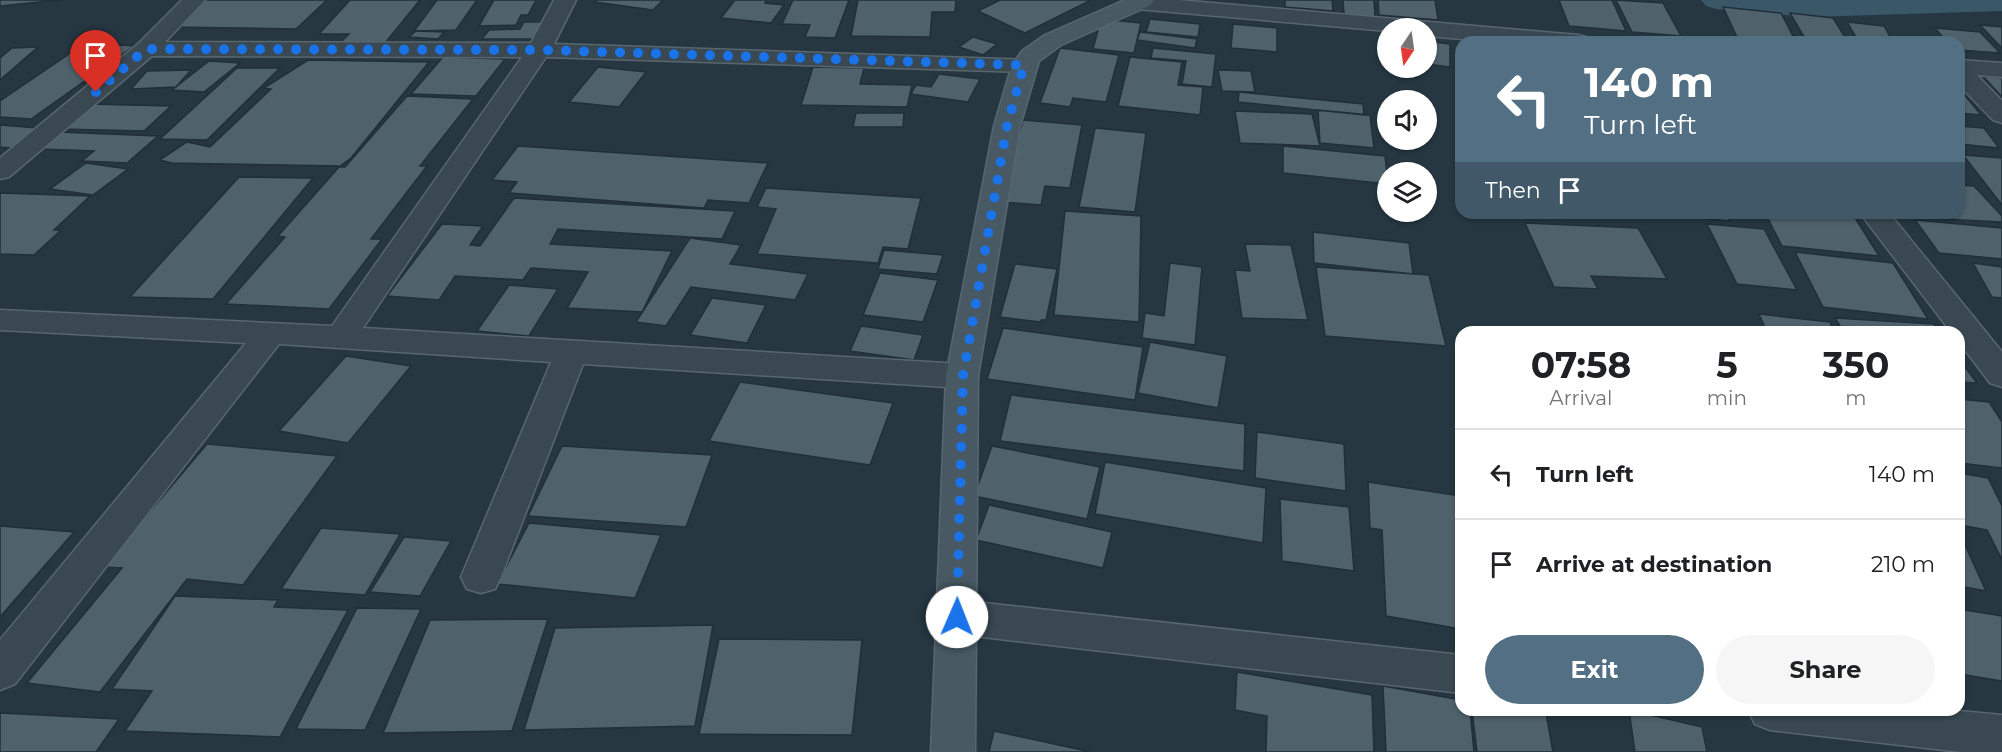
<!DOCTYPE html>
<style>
:root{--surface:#fff;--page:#f6f6f6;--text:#202124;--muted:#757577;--line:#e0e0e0;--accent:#526f83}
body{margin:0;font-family:Montserrat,sans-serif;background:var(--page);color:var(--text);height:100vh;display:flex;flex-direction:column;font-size:22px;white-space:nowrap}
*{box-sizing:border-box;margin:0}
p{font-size:20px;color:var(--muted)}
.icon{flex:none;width:33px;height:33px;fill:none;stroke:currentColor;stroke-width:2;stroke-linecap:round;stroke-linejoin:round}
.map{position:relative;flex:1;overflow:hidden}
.drawer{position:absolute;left:1455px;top:326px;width:510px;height:390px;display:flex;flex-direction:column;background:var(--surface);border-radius:18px;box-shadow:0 2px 4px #0004}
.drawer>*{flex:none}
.guide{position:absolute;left:1455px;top:36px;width:510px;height:183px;border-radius:18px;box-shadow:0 2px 4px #0004;background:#526f83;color:#fff;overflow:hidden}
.needle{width:39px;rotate:193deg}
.fabs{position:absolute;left:1377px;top:18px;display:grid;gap:12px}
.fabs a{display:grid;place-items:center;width:60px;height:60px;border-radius:50%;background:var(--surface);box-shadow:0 2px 4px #0004;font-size:30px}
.pin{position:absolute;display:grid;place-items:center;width:51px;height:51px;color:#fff;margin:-62px -26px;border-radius:50% 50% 50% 0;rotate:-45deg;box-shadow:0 0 6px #0007}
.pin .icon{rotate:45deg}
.me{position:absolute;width:66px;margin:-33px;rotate:1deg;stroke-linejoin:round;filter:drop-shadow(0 0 4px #0008)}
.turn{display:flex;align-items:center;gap:21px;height:126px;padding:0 30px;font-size:27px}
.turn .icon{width:78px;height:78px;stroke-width:2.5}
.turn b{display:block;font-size:42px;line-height:51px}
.then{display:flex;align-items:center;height:57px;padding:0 30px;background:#0003;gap:12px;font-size:22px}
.eta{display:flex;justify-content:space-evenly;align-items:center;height:102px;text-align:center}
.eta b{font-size:36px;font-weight:700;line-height:42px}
.cta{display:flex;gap:12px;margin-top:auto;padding:12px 30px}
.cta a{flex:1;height:69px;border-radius:36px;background:var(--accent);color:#fff;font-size:24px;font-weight:700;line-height:69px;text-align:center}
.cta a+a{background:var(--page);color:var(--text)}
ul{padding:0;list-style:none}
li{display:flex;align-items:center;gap:18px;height:90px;padding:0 30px;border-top:2px solid var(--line)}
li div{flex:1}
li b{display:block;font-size:22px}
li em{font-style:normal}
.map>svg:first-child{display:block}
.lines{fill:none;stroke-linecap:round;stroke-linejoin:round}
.canal{fill:#395767;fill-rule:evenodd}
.building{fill:#4f626c;stroke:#212f38;stroke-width:1.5}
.minor-casing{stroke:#58666e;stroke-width:3}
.secondary-casing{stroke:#58666e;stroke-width:3}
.minor{fill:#3a4851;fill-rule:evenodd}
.secondary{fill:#485964;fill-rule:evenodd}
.route{stroke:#1a73e8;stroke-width:10;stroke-dasharray:0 18}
</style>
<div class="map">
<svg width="2002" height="752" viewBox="0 0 2002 752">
<rect width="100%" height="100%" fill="#263741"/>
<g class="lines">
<path class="canal" d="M1701,0H2002V11L1810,17L1716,9L1706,6Z"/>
</g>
<path class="building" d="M0,0H59L0,6Z
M204,0H327L296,29L172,27Z
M350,0H420L385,43H340L349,34H319Z
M437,0H477L456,30L414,31Z
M494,0H536L528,15H521L516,25L479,26Z
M598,0H663L653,10L595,2Z
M735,0H766L765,3L784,5L771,23L721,18Z
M793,0H849L835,38L805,37L810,25L782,24Z
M858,0H956L955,12H932L930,37L851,36Z
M1000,0H1091L1025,33L978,11Z
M1285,0H1332L1333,11L1285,7Z
M1343,0H1374L1375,17L1344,14Z
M1378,0H1435L1438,20L1379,15Z
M1559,0H1612L1626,31L1569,26Z
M1616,0L1663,3L1681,36L1632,32Z
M1723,7L1781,13L1796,42L1737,37Z
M1790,13L1833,18L1848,42H1807Z
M1101,19L1141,23L1134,53L1093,49Z
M1150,19L1200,24L1198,37L1146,32Z
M524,22H543L534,39H482L489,30L520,29Z
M1847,22L1884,26L1893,42L1857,39Z
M1233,24L1277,28V52L1231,48Z
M1980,25L2002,27V48Z
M1935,28L1980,32L2000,53L1959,50V42H1947Z
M416,31L444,32L438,39L409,37Z
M1140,32L1197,39L1195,48L1137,40Z
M973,37L997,44L983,55L959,47Z
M1426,41L1450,44V67L1426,64Z
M106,44L134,46L31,119L0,117V101L75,50L95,51Z
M38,47L0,80V58L12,48Z
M1060,48L1119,55L1106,102L1073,98L1070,107L1040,103Z
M1153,48L1216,54L1212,87L1182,84L1186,61L1151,58Z
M443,57L505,59L476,96L411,94Z
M1130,57L1182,62L1178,85L1203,87L1200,115L1118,106Z
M308,60L429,62L351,158L340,166L172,163L160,160L187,142L210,147L271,89L264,88Z
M209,61L240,63L204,92L172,90Z
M598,67L646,72L619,107L569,102Z
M813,67L864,68L860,84L912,85L907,107L801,105Z
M237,68H280L207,140L160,139Z
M191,70L176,87L131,89L147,71Z
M1218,70L1251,71L1255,92L1222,91Z
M939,74L980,79L968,102L911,94L916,85L931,87Z
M1983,76L2002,78V97Z
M1959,88L1981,115L1959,113Z
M1239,92L1363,104L1364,115L1238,102Z
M407,96L473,99L420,166H427L371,239H382L329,309L226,304L285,237L278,236L339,167H345Z
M87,104L171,106L144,131L58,129Z
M1318,110L1370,115L1374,148L1320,143Z
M1235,111L1312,114L1320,146L1240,143Z
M856,113H904L903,127H853Z
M1023,120L1082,125L1070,188L1045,186L1041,205L1001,202Z
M0,125L38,128L11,148L0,147Z
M1959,126L1984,128L1999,148L1959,144Z
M1095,128L1146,133L1135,212L1079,207Z
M58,132L158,136L127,163L82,161L94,151L38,149Z
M518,146L768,163L749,203L708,200L704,208L509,193L517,182L492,180Z
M1283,146L1385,156L1388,184L1283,173Z
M1963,155L2002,158V205Z
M86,163L128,169L93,195L50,189Z
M239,177L313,178L213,299L130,297Z
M1959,185L1974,186L2002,216V222L1903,217L1900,213H1959Z
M766,188L921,198L908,249L883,247L878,263L757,254L776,209L757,207Z
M0,193L90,196L54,230H61L34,255L0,254Z
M514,198L735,211L722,239L558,229L550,244L672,251L642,312L567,308L588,272L531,268L523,280L455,276L439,300L387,296L442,224L483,226L470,245L480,246Z
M1065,211L1141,216L1139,322L1054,315Z
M1695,213H1725L1730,221L1697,218Z
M1765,213H1852L1879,256L1782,246Z
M1915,220L2002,228V259L1939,253Z
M1525,223L1638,228L1667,279L1591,276L1598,289L1554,287Z
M1707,224L1764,229L1797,290L1737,284Z
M1313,232L1409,243L1413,274L1314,263Z
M690,238L741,245L730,264L808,274L795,300L691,287L666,326L636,322Z
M1245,244L1291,245L1308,320L1242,318L1235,270L1250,271Z
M884,250L943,255L937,274L878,269Z
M1795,252L1893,263L1928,319L1823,307Z
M1170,263L1202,267L1195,345L1142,338L1145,313L1164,316Z
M1973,263L2002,267V298L1992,297Z
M1015,264L1057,269L1046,320H1041L1040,322L1000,317Z
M1316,267L1429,275L1446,346L1325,336Z
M880,273L938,280L923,322L863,315Z
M509,285L558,289L529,336L477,331Z
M712,298L766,305L747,343L690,335Z
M1759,314L1830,322L1834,332H1767Z
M1835,318L1934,324L1939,332H1844Z
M861,326L923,335L914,360L850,351Z
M1003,328L1143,347L1135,400L987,379Z
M1150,342L1227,356L1218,408L1138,393Z
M346,356L411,366L348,443L279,431Z
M1959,359L1977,383L1959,382Z
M740,382L893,403L870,465L709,441Z
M1011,395L1245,424L1244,471L1000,441Z
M1959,399L1989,402L2002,422V468L1959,463Z
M1257,432L1344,444L1346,491L1255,478Z
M207,444L337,456L243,585L187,579L100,692L27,683L122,568L103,567Z
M562,446L712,455L686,527L528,516Z
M992,446L1100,467L1087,519L974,496Z
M1105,462L1266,488L1263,543L1095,514Z
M1959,473L1988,478L2002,506V560L1987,530L1959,525Z
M1368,482L1461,496V629L1386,616L1382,530L1370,528Z
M1280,499L1349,507L1354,571L1282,561Z
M989,505L1112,532L1103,568L976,540Z
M529,523L661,535L635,598L497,584Z
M0,526L74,532L0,617Z
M321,528L400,534L365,595L281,589Z
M1959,532L1986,591L1959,586Z
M404,537L451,541L420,596L370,592Z
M175,596L278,600L274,607L348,610L280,737L125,731L152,691L112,689Z
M357,608L421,609L365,730L296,729Z
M1959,609L2002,616V681L1959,674Z
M548,619L512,731L383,733L430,620Z
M713,625L695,726L524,730L555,628Z
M719,639L862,640L852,735L699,734Z
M1237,672L1372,695L1374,752H1266L1267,716L1235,710Z
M1383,686L1461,700V710H1470L1474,752H1386Z
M1472,710H1525L1546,713L1553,752H1477Z
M1629,710L1702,727L1707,752H1635Z
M0,713L119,719L96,752H0Z
M994,731L1091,752H989Z"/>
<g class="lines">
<g class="minor-casing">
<path id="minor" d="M182,0H205L165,42L531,43L554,0H576L554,44L1032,60L1036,65L1032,70L1024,72L546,57L363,328L962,364L974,368L978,376L974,384L962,388L583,364L501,577L495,589L481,593L467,589L461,577L551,362L279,344L15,684L0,690V640L246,343L0,330V310L332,326L522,57L152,56L9,177L0,179V158L138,44Z
M1128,0H1178L1578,35L1586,37L1589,42H1499L1426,36V28H1388V31L1137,9L1129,8L1126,3Z
M1959,60L2002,63V77L1977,75L2002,101V123L1993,120L1959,85Z
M1860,213H1889L2002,352V387L1990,383L1959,342V332H1951Z
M957,600L1461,655V693L957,634L943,629L937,617L943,605Z
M1748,710H1949L2002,715V752H1961L1770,730L1755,724Z"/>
</g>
<g class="secondary-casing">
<path id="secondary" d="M1125,0H1154L1151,5L1061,45L1039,61L1020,126L978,376L975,752H931L946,376L994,126L1012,65L1022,51L1045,35Z"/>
</g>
<use href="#minor" class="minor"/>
<use href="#secondary" class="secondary"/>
</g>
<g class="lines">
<path class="route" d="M96,92L146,49L539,50L1024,65L1007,126L963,376L957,617"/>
</g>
</svg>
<div class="fabs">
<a><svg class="needle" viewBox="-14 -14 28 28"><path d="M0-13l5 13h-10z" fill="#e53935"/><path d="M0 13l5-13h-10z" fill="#757577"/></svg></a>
<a><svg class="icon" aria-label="sound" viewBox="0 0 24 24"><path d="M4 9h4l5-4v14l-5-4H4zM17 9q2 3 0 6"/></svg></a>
<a><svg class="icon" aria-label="layers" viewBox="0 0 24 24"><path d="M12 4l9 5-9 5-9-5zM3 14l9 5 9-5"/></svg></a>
</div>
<div class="pin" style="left:96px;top:92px;background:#d93025"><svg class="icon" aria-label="arrive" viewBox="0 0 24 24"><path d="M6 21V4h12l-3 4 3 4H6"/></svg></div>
<svg class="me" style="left:957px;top:617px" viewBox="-20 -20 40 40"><circle r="19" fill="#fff"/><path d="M0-13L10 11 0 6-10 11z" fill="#1a73e8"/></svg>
<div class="guide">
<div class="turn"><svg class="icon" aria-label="left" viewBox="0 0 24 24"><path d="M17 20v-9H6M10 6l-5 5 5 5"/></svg><div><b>140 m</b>Turn left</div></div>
<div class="then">Then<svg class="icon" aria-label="arrive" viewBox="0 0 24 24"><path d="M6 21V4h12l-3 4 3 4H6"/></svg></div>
</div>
<section class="drawer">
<div class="eta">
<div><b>07:58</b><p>Arrival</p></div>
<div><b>5</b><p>min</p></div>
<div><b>350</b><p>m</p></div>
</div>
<ul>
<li><svg class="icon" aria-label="left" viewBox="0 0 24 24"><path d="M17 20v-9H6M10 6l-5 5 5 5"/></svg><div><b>Turn left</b></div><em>140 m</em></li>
<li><svg class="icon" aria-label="arrive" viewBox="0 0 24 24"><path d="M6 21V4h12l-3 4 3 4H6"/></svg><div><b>Arrive at destination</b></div><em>210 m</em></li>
</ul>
<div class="cta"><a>Exit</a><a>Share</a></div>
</section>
</div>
